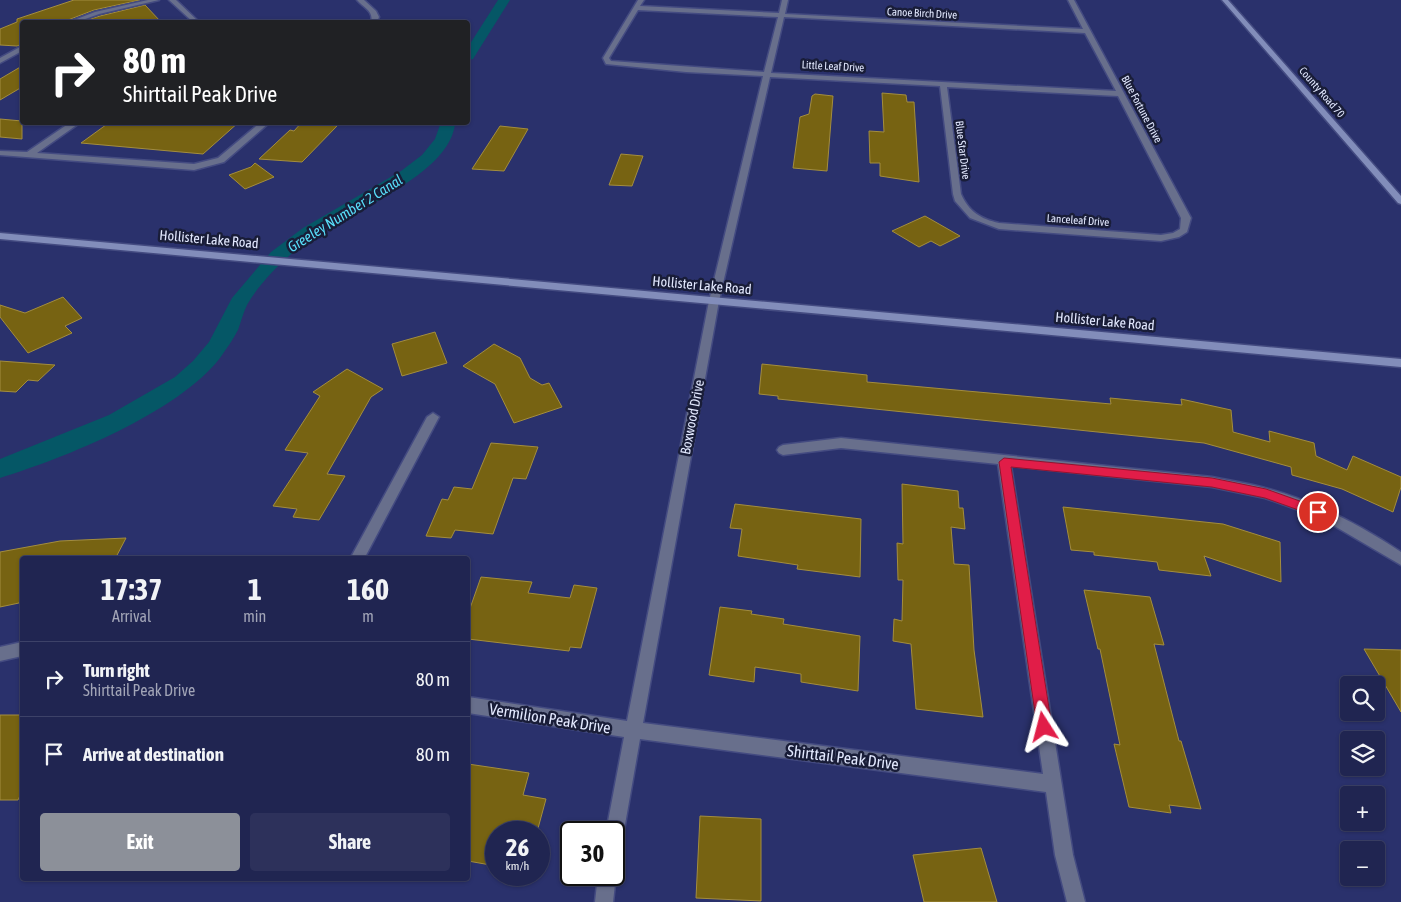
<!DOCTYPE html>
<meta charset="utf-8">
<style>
:root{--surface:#202551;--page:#2d315b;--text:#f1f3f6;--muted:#a2a5b7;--line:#3d4268;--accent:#8c9099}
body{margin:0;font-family:"Asap Condensed",sans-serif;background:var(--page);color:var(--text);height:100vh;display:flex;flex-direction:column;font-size:19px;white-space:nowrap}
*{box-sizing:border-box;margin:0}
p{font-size:16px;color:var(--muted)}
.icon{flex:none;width:28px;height:28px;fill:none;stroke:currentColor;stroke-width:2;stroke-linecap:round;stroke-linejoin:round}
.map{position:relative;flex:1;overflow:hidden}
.sheet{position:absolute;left:20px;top:556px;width:450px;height:325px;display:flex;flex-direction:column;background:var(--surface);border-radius:5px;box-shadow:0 1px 4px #0004,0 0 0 1px var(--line)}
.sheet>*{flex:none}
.hud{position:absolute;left:20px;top:20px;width:450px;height:105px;border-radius:5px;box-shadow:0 1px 4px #0004,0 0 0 1px var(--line);background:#202124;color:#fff;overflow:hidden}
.fabs{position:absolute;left:1340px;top:676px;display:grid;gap:10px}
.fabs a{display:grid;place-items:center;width:45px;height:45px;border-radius:5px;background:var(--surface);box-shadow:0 1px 4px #0004,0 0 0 1px var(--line);font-size:25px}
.speed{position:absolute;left:485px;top:821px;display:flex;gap:10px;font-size:25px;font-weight:700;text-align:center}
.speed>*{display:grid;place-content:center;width:65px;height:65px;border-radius:50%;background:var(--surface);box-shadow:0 1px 4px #0004,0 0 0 1px var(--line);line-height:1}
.speed small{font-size:12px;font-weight:400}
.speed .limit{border:2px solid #111;border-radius:8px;background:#fff;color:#111}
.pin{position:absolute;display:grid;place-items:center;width:42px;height:42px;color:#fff;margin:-21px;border:2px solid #fff;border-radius:50%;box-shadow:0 1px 5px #0007}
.me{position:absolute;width:55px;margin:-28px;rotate:351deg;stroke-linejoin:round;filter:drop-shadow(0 0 4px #0008)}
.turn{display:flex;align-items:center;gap:18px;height:105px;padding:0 20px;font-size:22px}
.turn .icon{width:65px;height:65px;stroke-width:2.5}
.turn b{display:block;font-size:35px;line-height:42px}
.eta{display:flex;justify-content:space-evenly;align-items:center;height:85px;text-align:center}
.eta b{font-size:30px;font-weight:700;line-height:35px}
.cta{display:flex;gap:10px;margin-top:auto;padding:10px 20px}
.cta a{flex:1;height:58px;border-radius:5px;background:var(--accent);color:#fff;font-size:20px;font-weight:700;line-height:58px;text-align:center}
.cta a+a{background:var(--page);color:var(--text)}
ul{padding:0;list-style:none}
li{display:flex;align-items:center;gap:15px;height:75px;padding:0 20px;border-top:1px solid var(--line)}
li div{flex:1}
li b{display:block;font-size:19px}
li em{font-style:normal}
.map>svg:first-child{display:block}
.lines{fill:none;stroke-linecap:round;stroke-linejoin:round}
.canal{fill:#055766;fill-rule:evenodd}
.building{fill:#776312;stroke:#a38d3e}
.street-casing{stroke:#444b81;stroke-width:3}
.secondary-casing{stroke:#444b81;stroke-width:3}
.street{fill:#686f8c;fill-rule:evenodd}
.secondary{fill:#828dba;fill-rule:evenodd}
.route{fill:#e11d48;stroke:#92132f}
.labels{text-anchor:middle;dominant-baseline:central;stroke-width:5;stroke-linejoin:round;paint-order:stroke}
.far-street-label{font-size:11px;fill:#e3e9ff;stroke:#191d38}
.street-label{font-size:14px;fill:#e3e9ff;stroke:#191d38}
.water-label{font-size:15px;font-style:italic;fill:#58ddf9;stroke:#191d38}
.near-street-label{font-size:16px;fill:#e3e9ff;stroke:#191d38}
</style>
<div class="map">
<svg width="1401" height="902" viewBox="0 0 1401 902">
<rect width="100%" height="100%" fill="#2a316c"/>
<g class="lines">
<path class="canal" d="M498,0H510L473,59L468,60V47Z
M441,122H456C454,128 453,135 450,140C428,185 337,217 297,249C279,264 259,284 247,305C243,313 241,322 238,330C233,340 226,349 220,358C177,413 65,458 0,478V459L109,415L175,377L193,361L209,342L232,298L271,252L303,228L401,171L422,155L435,139Z"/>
</g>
<path class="building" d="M74,0H140L94,10L68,20L67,22H22V44L17,46L0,45V29L17,22V19Z
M145,5L161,22H81L100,16Z
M22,66V87L0,100V79Z
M882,93L906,95L907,102H914L919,182L880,176V163H870L869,131L884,132Z
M815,94L833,96L827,171L793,168L800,117L809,114L812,96Z
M0,119L22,121V139L0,137Z
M110,122H239L203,154L81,143Z
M302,122H334L331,125L337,126L302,162L259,159L290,130L294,131Z
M500,126L528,129L504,171L472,169Z
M621,154L643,156L632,186L609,185Z
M255,163L274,177L245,189L229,175L251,167Z
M925,216L960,236L940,246L931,241L919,247L892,231Z
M63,297L82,318L65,326L72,333L28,353L0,317V305L25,313Z
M435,332L447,363L402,376L392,344Z
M494,344L520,358L530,378L542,385L549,383L562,407L514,423L495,384L463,366Z
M0,361L55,365L38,381L28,380L16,392L0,391Z
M762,364L867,375V382L1111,404L1110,398L1182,405L1181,399L1231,410L1233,432L1270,442L1269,431L1314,443L1316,456L1347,470L1353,456L1401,477V487L1393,512L1342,489L1292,475L1291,467L1204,443L778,399V396L759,394Z
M347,369L383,389L371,397L327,474L345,476L319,520L293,517L297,509L273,506L308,453L285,450L320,396L313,392Z
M491,443L538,447L526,479L513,478L493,534L455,530L451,538L426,536L442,499L448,500L454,487L472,489Z
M902,484L958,491L959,508H963L965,529L951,527L954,564L969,565L974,650L983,717L916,709L911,644L893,641L894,619L902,621L903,580H898L897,543L903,544Z
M735,504L861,519L860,577L797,569L798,565L738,556L742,529L730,528Z
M1063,507L1223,524L1280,542L1281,582L1204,556L1211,576L1159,570L1157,562L1094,555V552L1071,550Z
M126,538L115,559H22V592L19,603L0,607V552L60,541Z
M481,577L532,582L528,593L570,598L574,585L597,588L581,648L570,647L569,651L468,639V614Z
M1084,590L1150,597L1164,645L1154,644L1179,741H1181L1201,809L1169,805L1171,813L1129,807L1114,744L1120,745L1100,649H1098Z
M720,607L752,611L751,614L784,619L783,624L860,636L858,691L801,682V674L755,667L754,682L709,675Z
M1364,649L1401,650V712Z
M0,715H22V791L18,800H0Z
M468,764L529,773L523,795L546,799L537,832H496V866L468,861Z
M700,816L761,819V901L696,898Z
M981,848L997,902H924L913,855Z"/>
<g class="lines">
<g class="street-casing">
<path id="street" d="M148,0H159L99,14L77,22H69L95,12Z
M169,0H176L199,22H193Z
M357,0H364L376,11L379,17L377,22H371C374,11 364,8 357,0Z
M638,0H644L640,6L779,13L782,0H788L785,14L1083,29L1068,0H1074L1191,218L1187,232L1179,237L1161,241L999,229L970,218L955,201L953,194L940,86L770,77L719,301L643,723L1043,774L998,464L841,448L783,455L779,453L777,450L779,447L783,445L841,438L1212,477C1230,481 1248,483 1265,488C1314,501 1359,524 1401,552V565L1331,524L1296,509L1265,498L1212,487L1011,466L1073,855L1085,902H1067L1055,855L1046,792L640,739L623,836L620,842L614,845V832H606L624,737L468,713V697L627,721L709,301L763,76L686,72L606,64L603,58ZM638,10L778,17L764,72L611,61L609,58ZM784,17L1085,33L1116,91L771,73ZM947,87L1118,96L1181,218L1180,229L1173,233L1161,235L999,223C981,219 969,212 961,194Z
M22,46V51L0,63V58Z
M71,122H81L37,153L194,164L218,158L261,122H270L224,162L194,170L0,155V151L27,152Z
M433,413L439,417L364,559H350L427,417Z
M22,642V656L0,661V647Z
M614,869L616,875L613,902H595L598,875H614Z"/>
</g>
<g class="secondary-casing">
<path id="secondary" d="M1222,0H1228L1401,196V204L1398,203Z
M0,233L1401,359V367L0,239Z"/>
</g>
<use href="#street" class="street"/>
<use href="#secondary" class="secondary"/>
</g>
<path class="route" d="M1004,458L1212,478L1266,489L1322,509L1324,512L1322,516L1318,517L1265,498L1212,487L1011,467L1052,727L1050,732L1044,735L1039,732L1037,727L999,462Z"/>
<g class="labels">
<g class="far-street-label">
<text transform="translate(922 13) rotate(3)">Canoe Birch Drive</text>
<text transform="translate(833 66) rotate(3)">Little Leaf Drive</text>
<text transform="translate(1322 92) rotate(49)">County Road 70</text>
<text transform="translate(1142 109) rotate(62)">Blue Fortune Drive</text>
<text transform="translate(963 150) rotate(83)">Blue Star Drive</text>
<text transform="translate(1078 220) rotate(4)">Lanceleaf Drive</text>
</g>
<g class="street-label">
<text transform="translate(209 239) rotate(5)">Hollister Lake Road</text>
<text transform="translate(702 285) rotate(5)">Hollister Lake Road</text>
<text transform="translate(1105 321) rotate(5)">Hollister Lake Road</text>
<text transform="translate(692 417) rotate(-79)">Boxwood Drive</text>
</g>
<g class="water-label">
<text transform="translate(345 213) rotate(-32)">Greeley Number 2 Canal</text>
</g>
<g class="near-street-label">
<text transform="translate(550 718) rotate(9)">Vermilion Peak Drive</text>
<text transform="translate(843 757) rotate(7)">Shirttail Peak Drive</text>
</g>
</g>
</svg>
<div class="fabs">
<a><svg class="icon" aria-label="search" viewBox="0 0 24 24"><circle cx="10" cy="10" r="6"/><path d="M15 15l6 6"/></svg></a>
<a><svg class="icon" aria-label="layers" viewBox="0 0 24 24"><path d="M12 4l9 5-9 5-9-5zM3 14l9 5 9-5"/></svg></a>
<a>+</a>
<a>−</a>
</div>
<div class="speed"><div>26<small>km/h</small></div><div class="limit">30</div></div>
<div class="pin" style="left:1318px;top:512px;background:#d93025"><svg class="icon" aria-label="arrive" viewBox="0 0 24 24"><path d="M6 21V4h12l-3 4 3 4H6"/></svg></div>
<svg class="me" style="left:1044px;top:727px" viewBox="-20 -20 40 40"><path d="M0-17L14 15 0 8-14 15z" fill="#e11d48" stroke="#fff" stroke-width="4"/></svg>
<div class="hud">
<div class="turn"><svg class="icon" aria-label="right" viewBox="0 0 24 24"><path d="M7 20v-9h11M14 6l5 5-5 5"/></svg><div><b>80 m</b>Shirttail Peak Drive</div></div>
</div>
<section class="sheet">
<div class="eta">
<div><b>17:37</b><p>Arrival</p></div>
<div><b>1</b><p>min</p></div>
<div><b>160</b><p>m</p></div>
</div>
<ul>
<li><svg class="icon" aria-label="right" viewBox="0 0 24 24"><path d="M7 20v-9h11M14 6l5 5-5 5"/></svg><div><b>Turn right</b><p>Shirttail Peak Drive</p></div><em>80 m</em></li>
<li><svg class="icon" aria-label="arrive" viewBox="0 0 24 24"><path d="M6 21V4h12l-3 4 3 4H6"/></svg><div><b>Arrive at destination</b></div><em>80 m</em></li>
</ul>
<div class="cta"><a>Exit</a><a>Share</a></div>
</section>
</div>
